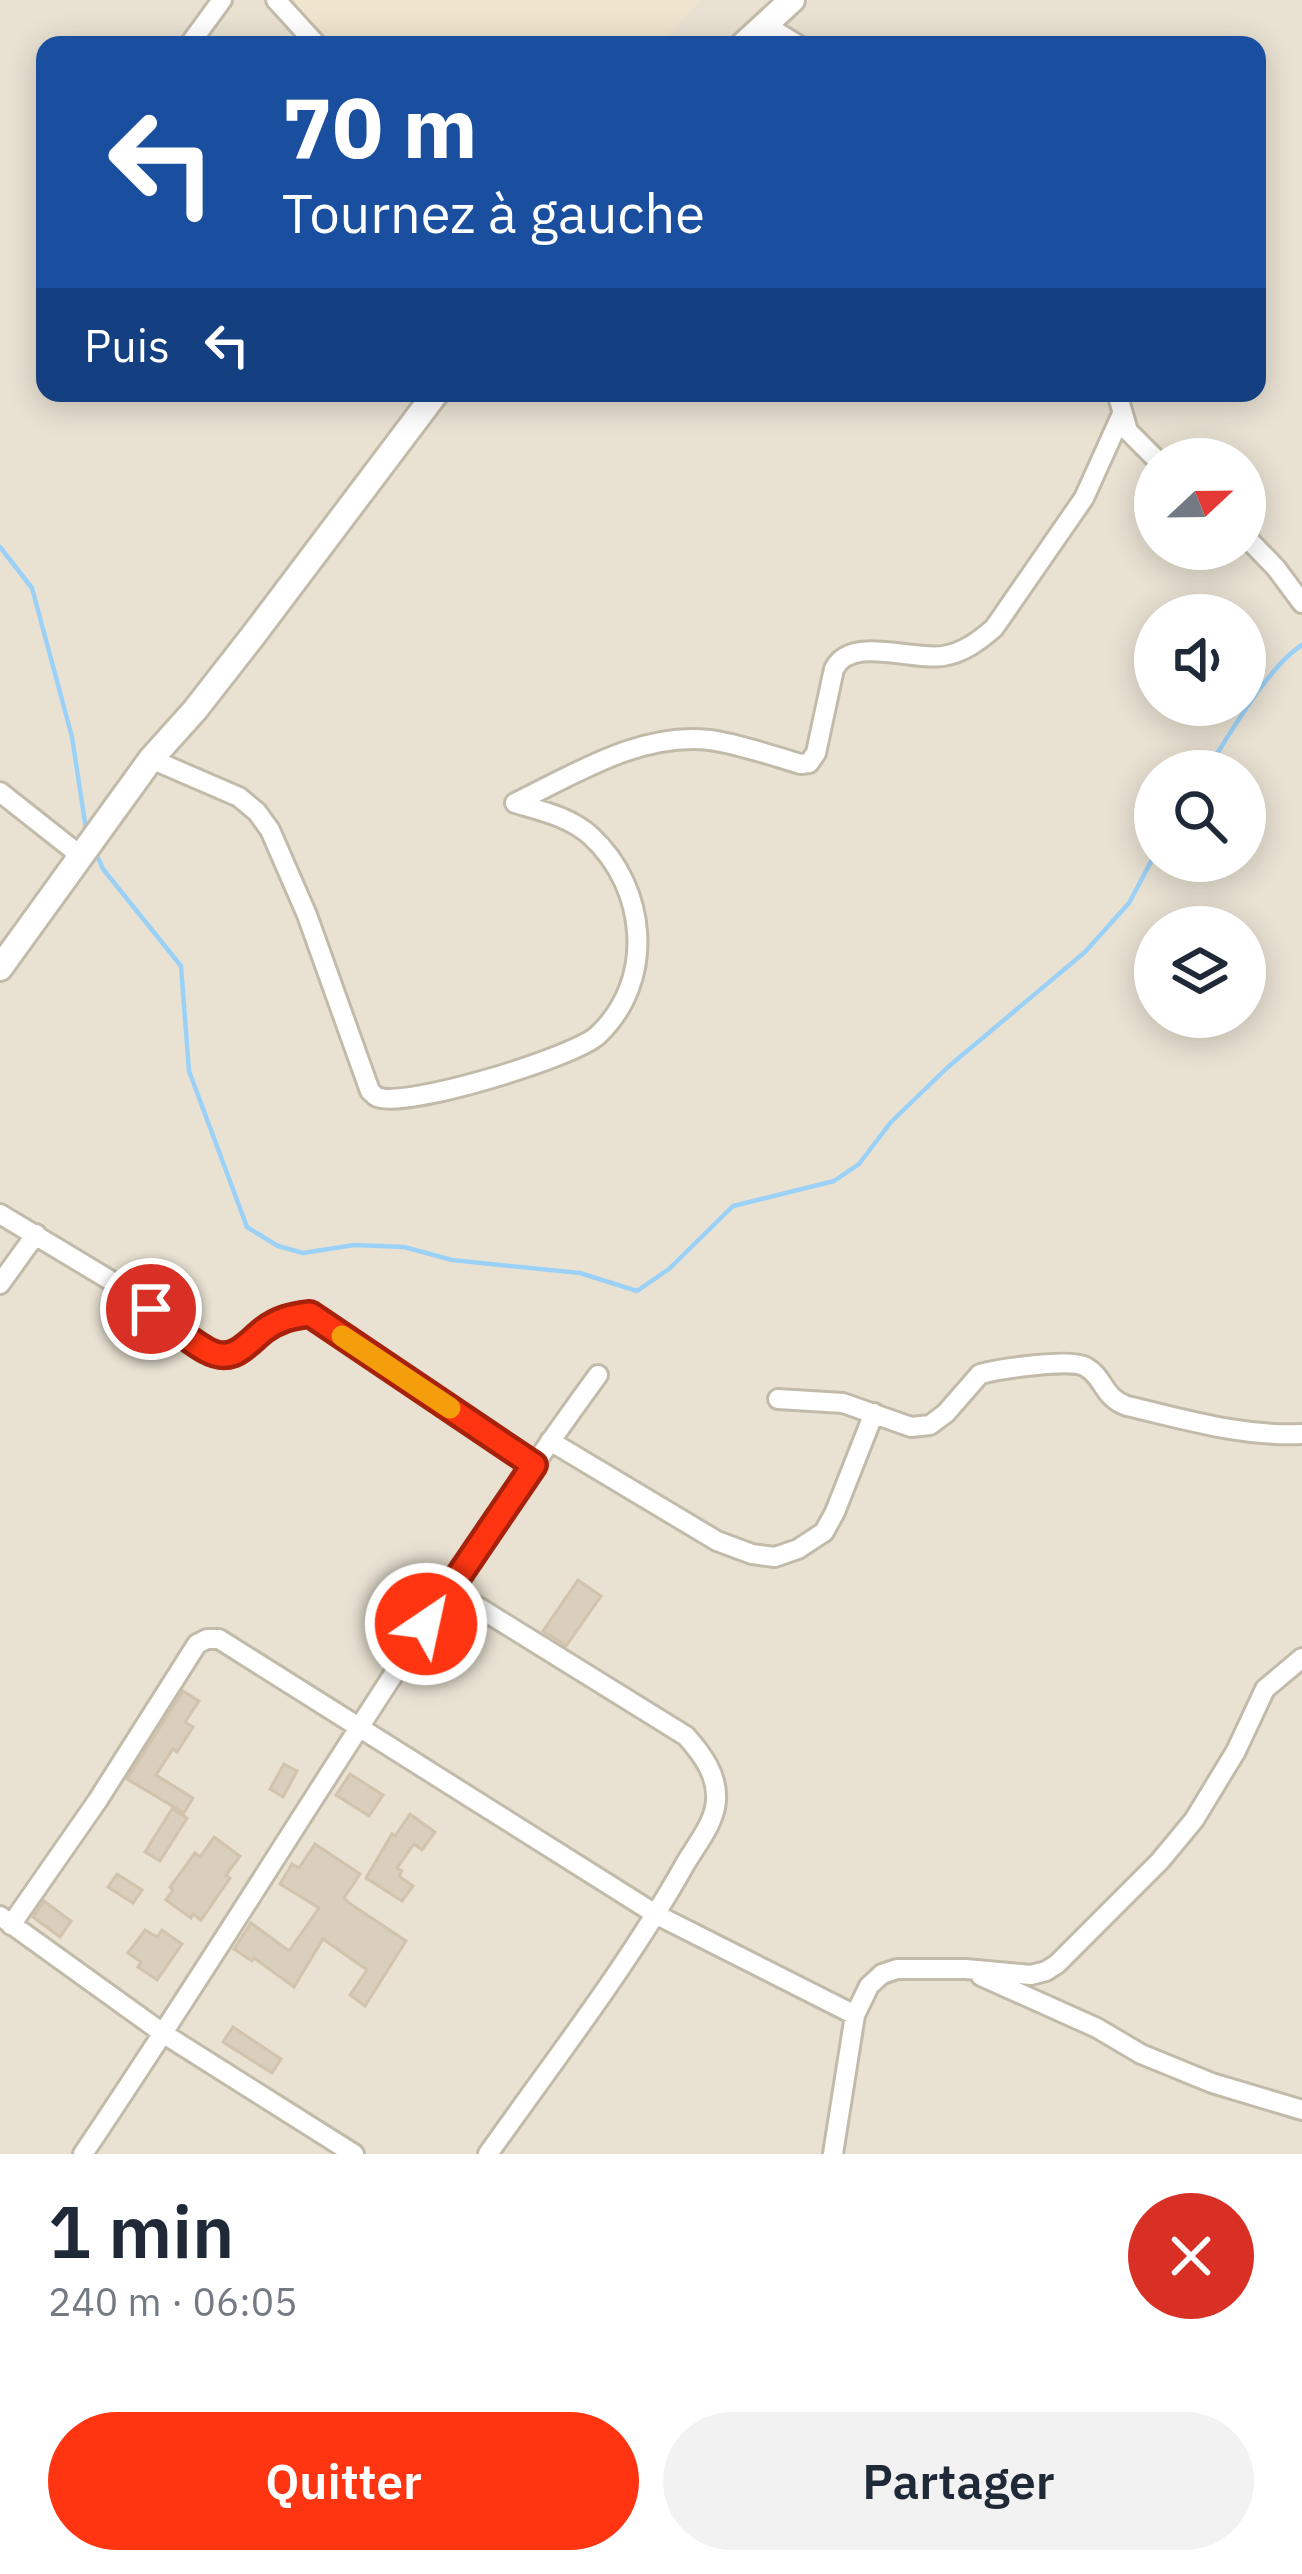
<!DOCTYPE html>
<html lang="fr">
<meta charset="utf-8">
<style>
:root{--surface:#fff;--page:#f2f2f3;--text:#1f2937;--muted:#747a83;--accent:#ff3511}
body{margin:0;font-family:"IBM Plex Sans",sans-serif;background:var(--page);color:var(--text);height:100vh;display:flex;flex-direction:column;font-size:45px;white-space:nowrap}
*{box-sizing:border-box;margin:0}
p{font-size:39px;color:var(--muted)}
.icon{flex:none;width:66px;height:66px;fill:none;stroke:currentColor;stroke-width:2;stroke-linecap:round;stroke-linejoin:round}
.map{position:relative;height:2154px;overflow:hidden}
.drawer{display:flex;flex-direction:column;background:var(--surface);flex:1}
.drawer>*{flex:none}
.guide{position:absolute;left:36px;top:36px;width:1230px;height:366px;border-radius:24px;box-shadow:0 6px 30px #0003;background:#1a4fa0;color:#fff;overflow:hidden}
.needle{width:78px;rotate:68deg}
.buttons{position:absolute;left:1134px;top:438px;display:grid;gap:24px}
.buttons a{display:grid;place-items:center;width:132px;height:132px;border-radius:50%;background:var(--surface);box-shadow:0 6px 30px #0003;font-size:60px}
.pin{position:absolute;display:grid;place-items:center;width:102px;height:102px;color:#fff;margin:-51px;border:6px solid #fff;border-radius:50%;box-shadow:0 3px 12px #0007}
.me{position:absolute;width:132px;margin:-66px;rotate:34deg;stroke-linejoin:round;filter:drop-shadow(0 0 9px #0008)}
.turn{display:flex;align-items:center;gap:42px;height:252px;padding:0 48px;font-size:54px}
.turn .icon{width:156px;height:156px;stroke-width:2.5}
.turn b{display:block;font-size:84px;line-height:102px}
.then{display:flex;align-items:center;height:114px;padding:0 48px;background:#0003;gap:24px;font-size:45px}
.round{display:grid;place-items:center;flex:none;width:126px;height:126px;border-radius:63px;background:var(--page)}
.summary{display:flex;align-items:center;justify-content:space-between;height:204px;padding:0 48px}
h1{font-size:72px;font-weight:600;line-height:90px}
.primary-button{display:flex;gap:24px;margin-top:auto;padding:24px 48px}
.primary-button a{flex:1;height:138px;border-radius:72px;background:var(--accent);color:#fff;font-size:48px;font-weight:600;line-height:138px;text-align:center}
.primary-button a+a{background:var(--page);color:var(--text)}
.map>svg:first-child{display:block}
.residential{fill:#e9e2d3;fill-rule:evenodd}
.education{fill:#efe5ce}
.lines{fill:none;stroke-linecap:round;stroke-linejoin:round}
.stream{stroke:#9cd1f7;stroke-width:4.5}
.building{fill:#dacebc;stroke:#d2c3ac;stroke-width:3}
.minor-casing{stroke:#c3bbaa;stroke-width:24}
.tertiary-casing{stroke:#c3bbaa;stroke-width:30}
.minor{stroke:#fff;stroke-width:18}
.tertiary{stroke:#fff;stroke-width:24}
.route-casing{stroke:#a6220b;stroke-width:30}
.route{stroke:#ff3511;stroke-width:21}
.slow{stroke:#f59e0b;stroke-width:21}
</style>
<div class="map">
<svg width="1302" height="2154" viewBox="0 0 1302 2154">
<rect width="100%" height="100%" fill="#f4f0e5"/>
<path class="residential" d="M0,0H1302V2154H0ZM45,45H1257V393H45ZM1155,459H1245V549H1155ZM1155,615H1245V705H1155ZM1155,771H1245V861H1155ZM1155,927H1245V1017H1155Z"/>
<path class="education" d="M288,0H700L660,45H328Z"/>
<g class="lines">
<path class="stream" d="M0,547L32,588L72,737L86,829
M1206,771C1229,736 1268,666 1302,645
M95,851L103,869L181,966L189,1071L247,1227L278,1246L303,1253L354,1245L404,1247L452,1260L580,1273L637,1291L669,1269L733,1206L834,1181L859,1164L891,1122L948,1067L1085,952L1129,903L1155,854"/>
</g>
<path class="building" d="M578,1580L601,1596L566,1646L543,1631Z
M183,1691L199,1701L185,1722L193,1727L177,1752L173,1749L156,1775L193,1798L184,1813L127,1779Z
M284,1764L297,1771L283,1797L270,1789Z
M350,1774L383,1795L369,1816L336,1795Z
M172,1809L187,1818L160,1861L145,1852Z
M410,1814L435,1832L422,1850L414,1844L397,1868L402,1871L399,1876L413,1886L402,1901L366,1878L392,1834L395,1836Z
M214,1837L240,1856L226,1875L230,1878L201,1920L193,1914L191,1918L166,1900L173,1890L170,1887L195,1853L200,1857Z
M315,1844L360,1874L344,1898L349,1903L406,1941L365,2006L350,1995L367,1970L323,1939L294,1987L254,1958L252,1961L234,1949L251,1923L289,1951L319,1908L280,1884L292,1864L299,1868Z
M117,1874L142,1890L133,1903L108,1887Z
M44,1901L71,1921L60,1937L33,1917Z
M145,1930L157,1937L162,1930L182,1944L157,1980L138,1967L141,1962L128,1953Z
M233,2027L281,2059L272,2073L223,2042Z"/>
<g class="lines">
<g class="minor-casing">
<path id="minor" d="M276,0L317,45
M765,25L798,45
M189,45L222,0
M1117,393L1128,431L1156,459
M1245,536L1276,568L1302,603
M151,759L239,797L257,812L270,830L307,915L370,1091C373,1093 374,1096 377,1097C405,1109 575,1057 598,1035C656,980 647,888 591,836C570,817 542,811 515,803
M0,792L81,856
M515,803C575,774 640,732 710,740C739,744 773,756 801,764L809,763L816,753L834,669C851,635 911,661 943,656C963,653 979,641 994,628L1084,498L1122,414
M0,1214L123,1288L207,1351L221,1355H237L266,1329L288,1316L310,1314L534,1465
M0,1284L36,1234
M778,1399L843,1403L911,1427L930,1425L946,1413L980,1374C999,1369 1071,1358 1086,1367C1104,1377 1103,1398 1127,1406C1184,1419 1242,1437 1302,1434
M550,1441L717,1541L752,1554L775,1557L798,1549L824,1532L835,1512L874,1413
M449,1589L686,1736C702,1754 718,1775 716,1801C714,1825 695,1846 684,1866C627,1967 555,2059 488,2154
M0,1916L164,2034L354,2154
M11,1925L98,1800L197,1644L207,1639H219L657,1915L855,2015
M981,1976L1097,2028L1141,2054L1212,2083L1302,2110
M83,2154C257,1896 414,1627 598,1375
M833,2154L855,2015L869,1986L882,1974L897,1969H966L1031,1975L1046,1971L1057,1964L1160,1861L1194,1820L1236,1751L1265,1689L1302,1658"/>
</g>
<g class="tertiary-casing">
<path id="tertiary" d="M743,45L792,0
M0,968L151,759L195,710L252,637L436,393"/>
</g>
<use href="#minor" class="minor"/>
<use href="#tertiary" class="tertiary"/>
</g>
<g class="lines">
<g class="route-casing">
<path id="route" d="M151,1309C169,1322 187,1340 206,1350C233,1365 245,1345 264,1330C279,1319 292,1316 310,1314L534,1465L426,1624"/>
</g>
<use href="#route" class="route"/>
<path class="slow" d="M342,1336L450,1408"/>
</g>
</svg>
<div class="buttons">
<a><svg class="needle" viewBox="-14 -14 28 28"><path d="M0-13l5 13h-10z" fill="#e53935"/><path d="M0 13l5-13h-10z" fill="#747a83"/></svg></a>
<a><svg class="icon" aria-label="sound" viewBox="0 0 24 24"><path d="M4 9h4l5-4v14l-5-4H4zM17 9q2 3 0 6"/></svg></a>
<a><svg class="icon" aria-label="search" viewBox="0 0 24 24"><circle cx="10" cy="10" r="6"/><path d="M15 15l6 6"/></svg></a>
<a><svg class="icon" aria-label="layers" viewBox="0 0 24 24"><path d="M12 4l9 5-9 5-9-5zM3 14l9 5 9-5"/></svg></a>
</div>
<div class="pin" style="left:151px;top:1309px;background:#d93025"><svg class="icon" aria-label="arrive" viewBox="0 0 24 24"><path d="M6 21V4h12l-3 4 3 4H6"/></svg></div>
<svg class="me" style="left:426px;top:1624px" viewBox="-20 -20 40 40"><circle r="17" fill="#ff3511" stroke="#fff" stroke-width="3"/><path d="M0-11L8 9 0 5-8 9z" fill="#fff"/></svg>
<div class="guide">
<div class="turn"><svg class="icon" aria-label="left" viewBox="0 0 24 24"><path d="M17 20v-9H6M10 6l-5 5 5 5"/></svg><div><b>70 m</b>Tournez à gauche</div></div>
<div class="then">Puis<svg class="icon" aria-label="left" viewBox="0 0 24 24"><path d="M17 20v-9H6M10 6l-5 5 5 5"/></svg></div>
</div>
</div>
<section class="drawer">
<div class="summary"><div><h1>1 min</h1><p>240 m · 06:05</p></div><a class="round" style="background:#d93025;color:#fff"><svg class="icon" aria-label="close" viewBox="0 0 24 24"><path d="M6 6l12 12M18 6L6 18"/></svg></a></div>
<div class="primary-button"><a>Quitter</a><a>Partager</a></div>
</section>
